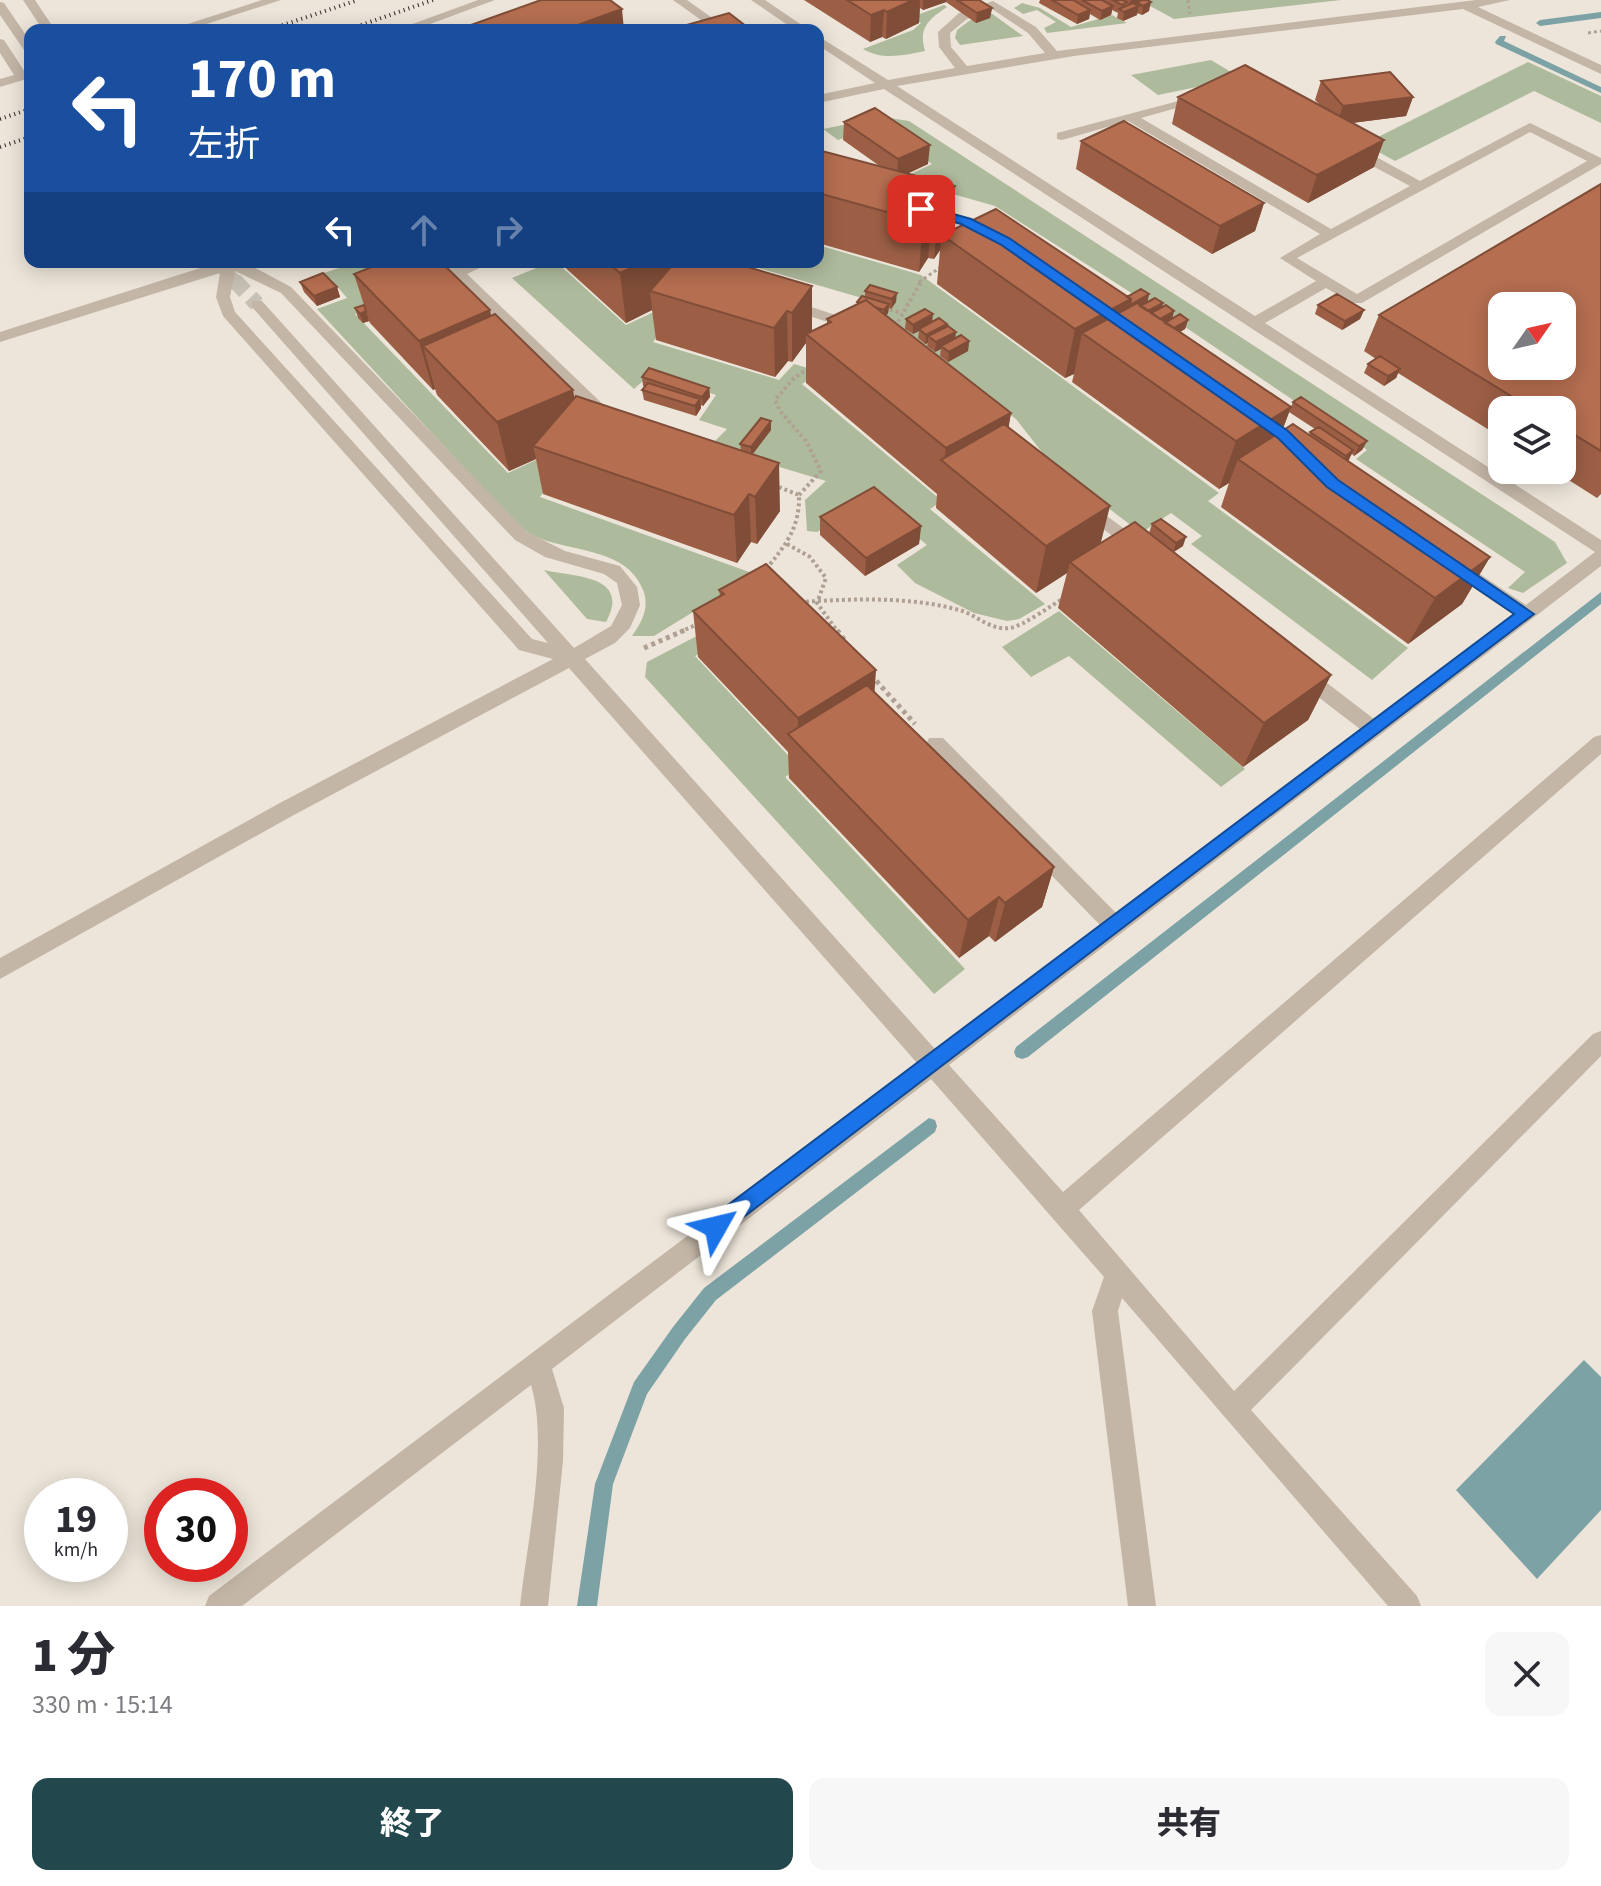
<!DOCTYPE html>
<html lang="ja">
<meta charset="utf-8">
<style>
:root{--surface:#fff;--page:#f7f7f7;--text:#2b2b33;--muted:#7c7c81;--accent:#22474c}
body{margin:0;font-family:"Source Sans 3","Noto Sans JP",sans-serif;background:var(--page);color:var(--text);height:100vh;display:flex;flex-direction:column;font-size:30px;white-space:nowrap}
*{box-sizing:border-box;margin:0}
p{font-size:26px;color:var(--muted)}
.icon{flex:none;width:44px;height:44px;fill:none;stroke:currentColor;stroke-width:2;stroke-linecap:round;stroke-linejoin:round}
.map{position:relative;height:1606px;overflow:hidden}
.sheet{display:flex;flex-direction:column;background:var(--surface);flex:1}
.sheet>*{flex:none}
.banner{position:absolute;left:24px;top:24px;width:800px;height:244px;border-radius:16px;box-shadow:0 4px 20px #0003;background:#1a4fa0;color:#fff;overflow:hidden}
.needle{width:52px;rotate:56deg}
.fabs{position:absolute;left:1488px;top:292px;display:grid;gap:16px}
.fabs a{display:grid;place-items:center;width:88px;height:88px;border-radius:16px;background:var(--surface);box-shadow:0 4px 20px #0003;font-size:40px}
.speed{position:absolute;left:24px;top:1478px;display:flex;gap:16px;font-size:40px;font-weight:700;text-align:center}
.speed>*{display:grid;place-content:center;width:104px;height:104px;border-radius:50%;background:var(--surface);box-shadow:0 4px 20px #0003;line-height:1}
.speed small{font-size:20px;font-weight:400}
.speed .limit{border:12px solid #d22;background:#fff;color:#111}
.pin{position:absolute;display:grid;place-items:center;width:68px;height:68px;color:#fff;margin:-34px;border-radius:16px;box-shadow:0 4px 12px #0006}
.me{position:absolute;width:88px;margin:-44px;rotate:53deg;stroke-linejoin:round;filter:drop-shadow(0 0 6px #0008)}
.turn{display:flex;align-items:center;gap:28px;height:168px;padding:0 32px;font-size:36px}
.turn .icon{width:104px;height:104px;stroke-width:2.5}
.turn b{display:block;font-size:56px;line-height:68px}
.lanes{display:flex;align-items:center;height:76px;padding:0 32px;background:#0003;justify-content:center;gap:40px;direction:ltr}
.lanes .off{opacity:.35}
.round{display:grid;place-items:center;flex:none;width:84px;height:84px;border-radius:16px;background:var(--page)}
.headline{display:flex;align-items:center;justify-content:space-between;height:136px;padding:0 32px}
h1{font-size:48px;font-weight:800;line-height:60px}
.action{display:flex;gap:16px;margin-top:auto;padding:16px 32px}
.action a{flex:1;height:92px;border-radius:16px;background:var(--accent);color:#fff;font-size:32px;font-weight:800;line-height:92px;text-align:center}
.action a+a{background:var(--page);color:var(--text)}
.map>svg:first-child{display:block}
.green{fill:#aeba9c}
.water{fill:#7ca2a6}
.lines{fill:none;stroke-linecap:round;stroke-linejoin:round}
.stream{fill:#7ca2a6;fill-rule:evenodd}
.minor-tunnel-far1{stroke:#c7c0b5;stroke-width:13;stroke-dasharray:13 7;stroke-linecap:butt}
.minor-tunnel{stroke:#c7c0b5;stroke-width:16;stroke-dasharray:16 8;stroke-linecap:butt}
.path-far2{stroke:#afa092;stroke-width:3;stroke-dasharray:3 3;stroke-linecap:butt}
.path-far1{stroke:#afa092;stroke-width:4;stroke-dasharray:3 3;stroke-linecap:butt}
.path{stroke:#afa092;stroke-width:5;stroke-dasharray:4 4;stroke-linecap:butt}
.minor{fill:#c3b6a7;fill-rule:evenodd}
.rail{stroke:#312a26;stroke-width:4;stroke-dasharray:1 4;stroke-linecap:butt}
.wall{fill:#9c5f45}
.shaded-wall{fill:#7f4d38}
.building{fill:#b56e50;stroke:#7f4d38;stroke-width:2;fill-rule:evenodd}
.route{fill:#1a73e8;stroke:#114b97;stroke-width:2}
</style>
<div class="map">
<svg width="1601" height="1606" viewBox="0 0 1601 1606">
<rect width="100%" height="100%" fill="#ede5d9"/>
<path class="green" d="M1139,0H1341L1174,19Z
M1022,3L1040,8L1071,27L1112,15L1127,23L1047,33L1044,28L1056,22L1037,10L1023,14L1014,8Z
M944,5L947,7C929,19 918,28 925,51C904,55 883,61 863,49L913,30L921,23L912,17Z
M991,13L1023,36L960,45L955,38L957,30L969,21Z
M1211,60L1241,78L1158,95L1131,75Z
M1528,62L1601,96V123L1534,91L1395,161L1364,144Z
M883,117L909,121L1555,542L1567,563L1523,593L1508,588L1525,572L1356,459L1367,450L1188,329L995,206L900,179L932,164L875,126L838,140L823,129Z
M818,245L921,275L1219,493L1208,501L1408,648L1372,680L1191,544L1202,536L1171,513L1141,533L1052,465L1016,419L899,332L862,298L738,262H818Z
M358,262H421L438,278L355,314L508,473L536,460L556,475L540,497L752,573L718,606L706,604L654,636H632C642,622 650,607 643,590C627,548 571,552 536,537C523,531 512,518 502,509L317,309L347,298L331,279L317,275Z
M551,262H556L626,325L673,303L679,310L653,342L779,380L794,364L821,372L802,384L942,501L930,509L1045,604L1019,619L1007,621L974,613L915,583L897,565L927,545L873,500L817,532L807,531L805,500L826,481L710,446L727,429L699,420L716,395L651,374L634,389L512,278Z
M544,570C572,577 632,574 606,622L587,619Z
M1059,611L1245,769L1221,787L1069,656L1031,677L1002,647Z
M712,628L722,640L695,656L800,768L785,777L965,969L934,994L645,677L647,662Z"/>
<path class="water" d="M1584,1360L1601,1377V1510L1537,1579L1456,1490Z"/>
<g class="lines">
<path class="stream" d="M1601,12V18L1540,26L1536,23L1540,20Z
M1500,36H1506L1504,41L1601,87V93L1496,44L1495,42Z
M1601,592V604L1028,1057L1022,1059L1016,1057L1014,1052L1016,1047Z
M929,1118L935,1120L937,1126L935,1132L716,1300L685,1339L647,1394L613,1484L597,1606H577L595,1484L634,1382L673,1327L704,1288Z"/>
<path class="minor-tunnel-far1" d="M217,262L236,282"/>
<path class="minor-tunnel" d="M234,280L257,304"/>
<path class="path-far2" d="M1188,0L1190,14
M1588,33L1601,31
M919,282L941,267"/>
<path class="path-far1" d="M884,308L902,313
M895,327L922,280
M799,495L821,471L806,441L780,411L775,400L794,378L809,368
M787,544L810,557L826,578L817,603L838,632
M766,569C786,545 800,527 799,495L776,486
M800,602C853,599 908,596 959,610C976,614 990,631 1010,628C1023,626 1052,605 1064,598
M680,632L700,623"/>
<path class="path" d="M837,630L846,642
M644,648L685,630
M871,675L915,724"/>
<path class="minor" d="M23,0H35L55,30H43Z
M262,0H281L188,30H169Z
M478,0H495L414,30H396Z
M673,0H687L729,30H715Z
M751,0H765L809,30H795Z
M1476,0H1510L1478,7L1601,65V74L1463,9L1074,56L897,86L1255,316L1316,281L1280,258L1320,234L1128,121L1062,140L1057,139V133L1205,94V100L1141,118L1331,229L1410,186L1350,154V148H1360L1420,181L1530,123L1601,158V164L1362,303H1352L1326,288L1265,323L1601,540V566L949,1065L1063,1192L1594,737L1601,735V754L1079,1210L1234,1391L1593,1034L1601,1031V1056L1251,1410L1417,1596L1421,1606H1388L1122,1298L1118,1311L1156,1606H1128L1092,1311L1104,1277L931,1079L552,1369L564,1408L563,1461L548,1606H520C527,1542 549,1445 531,1385L242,1606H205L209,1596L917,1063L569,668L292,816L0,979V958L278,804L553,659L519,650L223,316L216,297L220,273L0,342V332L219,262H244L291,287L527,532L565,551L620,566L637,587L640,605L630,628L615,643L585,659L935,1049L1100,925L929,750L926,744L929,738H943L1116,913L1360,729L1296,680L1294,675L1296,670H1310L1374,719L1513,614L1447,570L1444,565L1447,560H1459L1526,605L1595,552L884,89L818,103V95L875,83L818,45V36L888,80L955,68L939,47L938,32L959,13L993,1L1036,27L1057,51ZM992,9L1028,33L1045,53L967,66L951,47L950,33L967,19ZM1530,132L1587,161L1357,294L1297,258ZM235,271L281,293L515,540L545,557L604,574L617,583L622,605L611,626L574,648L262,301H252V307L548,643L532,639L235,312L230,297Z
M0,2L4,3L30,41V54L26,53L0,15Z
M0,39L4,40L25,72L30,70V78L0,87V79L14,75L0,53Z
M925,206L971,218L1000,235L993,239L961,224L920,213V207Z
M439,262H454L460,267L472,262H492L467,274L613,414V422H601Z
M787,299L860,323L863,326L855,331L782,307L780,304Z
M1085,500L1145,544L1148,548L1145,552H1133L1079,510L1077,506Z"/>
<path class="rail" d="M268,30L358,0
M347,30L433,0
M0,119L30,109
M0,147L30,137"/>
</g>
<path class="wall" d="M804,0H979L992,8L990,18L976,23L946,2L923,10L920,8L919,23L886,39L882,37L870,42Z
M1040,0H1147L1149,11L1142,15L1137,13V15L1123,21L1117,18L1118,13L1112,10L1111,15L1100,20L1090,14L1089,19L1077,24L1039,3Z
M1321,81L1413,97L1406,116L1352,123L1384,140L1374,167L1308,203L1172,124L1178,97L1320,105L1315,100Z
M844,122L928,164L907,174L955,186L951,231L1127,297L1149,294L1147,302L1163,303L1162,308L1172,319L1188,320L1185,329L1180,332L1291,407L1282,431L1309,435L1310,432L1315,429L1289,412L1293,402L1367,441L1362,450L1354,456L1352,454L1347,461L1490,557L1462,604L1408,644L1221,507L1229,483L1219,489L1072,382L1074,374L1065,378L937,284L940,250L934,259L928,258L919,272L818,243V150L881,167L843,140Z
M1081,141L1264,203L1255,231L1212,254L1076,169Z
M1601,184V494L1597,498L1553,470H1562V410H1502V438L1398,373L1396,378L1384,386L1364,373L1368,364L1376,359L1364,351L1379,315Z
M559,262H731L812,286V331L827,324V319L857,305V302L865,296V291L870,285L896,302L891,309L889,308L888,313L886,316L1011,413L1008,427L1101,543L1149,533L1152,524L1183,546L1174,552L1331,675L1308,720L1243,767L1058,608L1067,573L1036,593L936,508L937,494L806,383V343L792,362L788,361L775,377L656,340L652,310L626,323Z
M354,274L491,316L574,398L741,450L740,444L771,421V430L753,454L780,511L757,544L751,542L737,563L543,494L536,459L509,471L437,395L435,389L433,390L370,323L369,321L363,323L358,318L355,308L364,305Z
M300,282L337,287L340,297L317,306L304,292Z
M1318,305L1364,310L1360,319L1342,330L1315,314Z
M906,319L933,322L946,327L955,339L969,341L968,351L948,362L940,356L941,349L935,352L927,346L928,343L925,344L918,338L919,331L913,334L905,329Z
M642,377L709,388L710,397L703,406L701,405V408L696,416L644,400L642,390L645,387L643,386Z
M820,517L921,526L919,544L865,576L820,535Z
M719,590L875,693L1054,867L1042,907L995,942L989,936L959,958L789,778L788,752L698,657L693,611L720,596Z"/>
<path class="shaded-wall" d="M913,0H920L919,23L886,39L887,12Z
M923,0H946V2L923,10Z
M1132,0H1142L1137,2L1136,7L1128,10L1130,1Z
M1151,2L1149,11L1142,15L1143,6Z
M1113,6L1111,15L1100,20L1102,11Z
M1139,6L1137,15L1123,21L1124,12Z
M992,8L990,18L976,23L977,13Z
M622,9L624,30H564Z
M884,10L882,37L870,42L871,15Z
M1090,10L1089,19L1077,24L1078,15Z
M1413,97L1406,116L1336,125L1343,106Z
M1384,140L1374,167L1308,203L1317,175Z
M930,145L928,164L897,178L898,159Z
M955,186L950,236L942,235L940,250L934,259L938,210Z
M1264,203L1255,231L1212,254L1220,226Z
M933,208L928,258L919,272L923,222Z
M645,262H684L650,291L652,310L626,323L620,273Z
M812,286V335L806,334V343L792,362V313Z
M337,287L340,297L317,306L314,296Z
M897,293L896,302L891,309L892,299Z
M1149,294L1147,304L1127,315L1130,305Z
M1131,299L1119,349L1082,333L1074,374L1065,378L1075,329Z
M1163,303L1160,313L1144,314Z
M889,304L888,313L883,320L884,310Z
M490,310L501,359L423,346L435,389L433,390L419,341Z
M1364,310L1360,319L1342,330L1345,321Z
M366,311L369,321L363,323L360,314Z
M787,311L788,361L775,377L774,328Z
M1174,311L1172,320L1152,331L1154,321Z
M933,314L932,324L919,329V331L913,334V325Z
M1188,320L1185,329L1166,340L1169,331Z
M947,324L946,334L928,336V343L925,344L926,335Z
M956,332L955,341L941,346V349L935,352L936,342Z
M969,341L968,351L948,362L949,352Z
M1400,369L1396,378L1384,386L1388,376Z
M709,388L710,397L703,406L702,397Z
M573,390L582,439L533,446L536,459L509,471L497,422Z
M700,399L701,408L696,416L695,406Z
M1291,407L1273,455L1238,459L1229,483L1219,489L1236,441Z
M1011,413L1003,461L944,462L946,448Z
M771,421V430L751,456V447Z
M1367,441L1362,450L1354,456L1359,446Z
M1353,450L1349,460L1342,465L1346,456Z
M779,463L780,511L757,544L755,497Z
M749,494L751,542L737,563L734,515Z
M1110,506L1098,554L1070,562L1067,573L1036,593L1046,546Z
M921,526L919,544L865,576L866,558Z
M1186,537L1183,546L1173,552L1176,543Z
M1490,557L1462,604L1408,644L1435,598Z
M876,670L873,715L798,744V718Z
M1331,675L1308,720L1243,767L1264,723Z
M1054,867L1042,907L995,942L1005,903Z
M999,897L989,936L959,958L968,920Z"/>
<path class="building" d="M541,0H610L622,9L564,30H457Z
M847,0H913L887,12L884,10L871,15Z
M957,0H979L992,8L977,13Z
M1052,0H1073L1090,10L1078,15Z
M1082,0H1102L1113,6L1102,11Z
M1113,0H1123L1127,2L1122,5Z
M1142,0H1147L1151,2L1143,6L1137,2Z
M1133,3L1139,6L1124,12L1119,9Z
M729,13L751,30H669Z
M1245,65L1384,140L1317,175L1178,97Z
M1390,72L1413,97L1343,106L1321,81Z
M875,108L930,145L898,159L844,122Z
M1124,121L1264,203L1220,226L1081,141Z
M818,150L955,186L938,210L933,208L923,222L818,193Z
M1601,184V451L1562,427V410H1534L1379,315ZM1502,306H1562V366H1502Z
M996,209L1131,299L1075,329L942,235Z
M384,262H441L490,310L419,341L354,274Z
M607,262H645L620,273Z
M675,262H731L812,286L792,313L787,311L774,328L650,291Z
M323,273L337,287L314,296L300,282Z
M870,285L897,293L892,299L865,291Z
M1141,289L1149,294L1130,305L1131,299L1127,297Z
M1337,294L1364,310L1345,321L1318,305Z
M862,296L889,304L884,310L875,307L866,300L860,303L857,302Z
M1155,298L1163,303L1148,311L1140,306Z
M866,300L1011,413L946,448L806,334L831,322L827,319Z
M1137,303L1291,407L1236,441L1082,333Z
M364,305L366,311L360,314L355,308Z
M1166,305L1174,311L1160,319L1151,313Z
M925,309L933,314L913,325L906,319Z
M495,314L573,390L497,422L423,346Z
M1180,314L1188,320L1174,328L1165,323Z
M939,318L947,324L926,335L919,329Z
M948,326L956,332L936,342L928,336Z
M961,335L969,341L949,352L941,346Z
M1380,356L1400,369L1388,376L1368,364Z
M649,368L709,388L702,397L642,377Z
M648,383L700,399L695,406L642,390Z
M576,396L779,463L755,497L749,494L734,515L533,446Z
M1301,397L1367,441L1359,446L1293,402Z
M761,418L771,421L751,447L740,444Z
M1004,424L1110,506L1046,546L941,460Z
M1293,424L1490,557L1435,598L1238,459Z
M1319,427L1353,450L1346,456L1310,432Z
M874,487L921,526L866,558L820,517Z
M1161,519L1186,537L1176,543L1152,524Z
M1135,522L1331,675L1264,723L1070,562Z
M766,564L876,670L798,718L693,611L724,594L719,590Z
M867,685L1054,867L1005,903L999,897L968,920L788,734Z"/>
<path class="route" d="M921,205L971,219L1009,238L1288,431L1338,480L1534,614L716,1238L708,1235L705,1227L708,1220L1514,614L1327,487L1278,438L1000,244L961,224L916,211V206Z"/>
</svg>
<div class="fabs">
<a><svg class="needle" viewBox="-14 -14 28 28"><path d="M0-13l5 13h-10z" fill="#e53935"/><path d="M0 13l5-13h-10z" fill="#7c7c81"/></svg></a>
<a><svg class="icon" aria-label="layers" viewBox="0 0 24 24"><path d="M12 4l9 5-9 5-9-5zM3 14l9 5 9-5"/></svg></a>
</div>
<div class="speed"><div>19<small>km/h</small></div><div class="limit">30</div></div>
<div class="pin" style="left:921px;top:209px;background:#d93025"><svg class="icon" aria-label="arrive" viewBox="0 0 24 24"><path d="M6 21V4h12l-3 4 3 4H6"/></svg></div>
<svg class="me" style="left:716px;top:1227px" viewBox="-20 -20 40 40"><path d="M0-17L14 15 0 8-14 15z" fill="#1a73e8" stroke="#fff" stroke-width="4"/></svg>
<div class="banner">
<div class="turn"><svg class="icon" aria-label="left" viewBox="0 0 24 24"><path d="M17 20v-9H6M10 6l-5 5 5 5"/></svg><div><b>170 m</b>左折</div></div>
<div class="lanes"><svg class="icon" aria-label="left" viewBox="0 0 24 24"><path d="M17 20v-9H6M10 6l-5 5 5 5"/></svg><svg class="icon off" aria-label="ahead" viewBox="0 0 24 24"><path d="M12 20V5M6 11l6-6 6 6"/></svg><svg class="icon off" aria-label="right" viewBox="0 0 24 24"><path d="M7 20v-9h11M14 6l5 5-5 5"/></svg></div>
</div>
</div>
<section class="sheet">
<div class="headline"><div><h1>1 分</h1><p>330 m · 15:14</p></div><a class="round"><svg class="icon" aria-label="close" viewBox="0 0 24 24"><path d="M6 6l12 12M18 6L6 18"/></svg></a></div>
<div class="action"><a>終了</a><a>共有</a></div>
</section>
